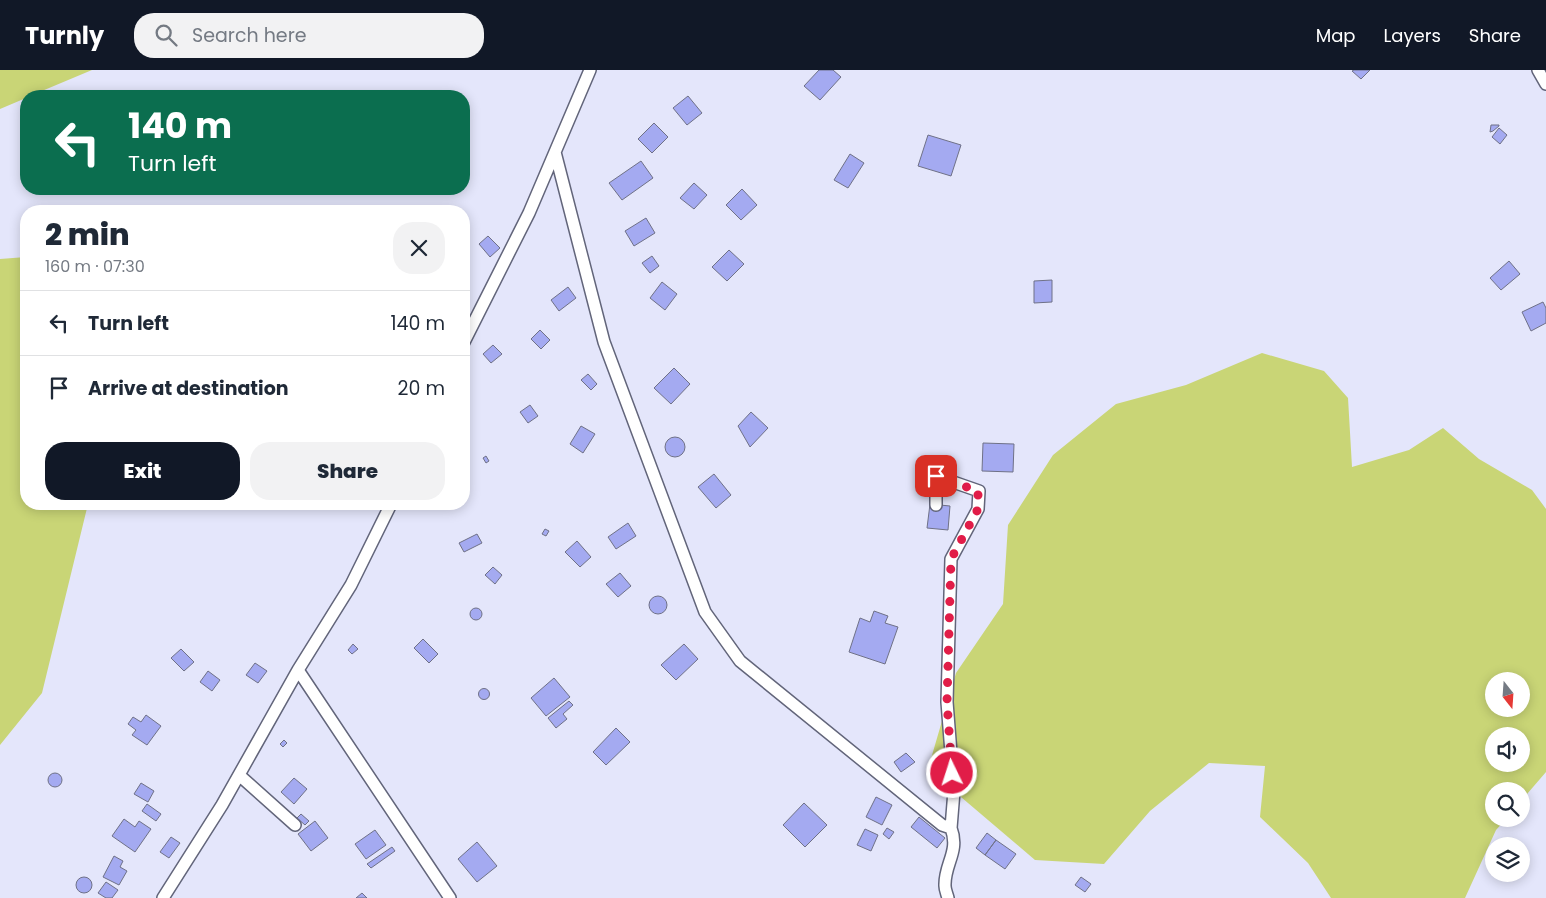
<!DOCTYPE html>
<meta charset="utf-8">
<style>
:root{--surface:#fff;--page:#f2f2f3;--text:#1f2937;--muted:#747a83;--line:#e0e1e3;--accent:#111827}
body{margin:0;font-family:Poppins,sans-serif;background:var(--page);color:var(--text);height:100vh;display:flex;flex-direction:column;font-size:19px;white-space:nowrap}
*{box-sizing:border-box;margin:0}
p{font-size:16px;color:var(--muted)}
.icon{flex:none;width:28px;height:28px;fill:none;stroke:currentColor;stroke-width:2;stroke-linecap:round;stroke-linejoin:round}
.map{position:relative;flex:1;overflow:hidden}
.panel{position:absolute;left:20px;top:135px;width:450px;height:305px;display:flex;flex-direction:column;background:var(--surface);border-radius:20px;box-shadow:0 2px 12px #0003}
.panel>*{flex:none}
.guide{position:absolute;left:20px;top:20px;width:450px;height:105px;border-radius:20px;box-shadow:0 2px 12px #0003;background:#0b6e4f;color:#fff;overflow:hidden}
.needle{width:32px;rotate:163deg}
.tools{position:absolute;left:1485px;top:602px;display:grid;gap:10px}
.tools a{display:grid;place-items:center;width:45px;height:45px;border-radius:50%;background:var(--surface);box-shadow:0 2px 12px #0003;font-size:25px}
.pin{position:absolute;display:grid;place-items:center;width:42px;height:42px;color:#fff;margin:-21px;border-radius:10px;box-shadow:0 2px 8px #0006}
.me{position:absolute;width:55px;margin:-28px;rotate:356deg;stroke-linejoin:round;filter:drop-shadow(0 0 4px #0008)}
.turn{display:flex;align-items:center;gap:18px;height:105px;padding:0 25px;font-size:22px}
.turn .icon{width:65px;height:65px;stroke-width:2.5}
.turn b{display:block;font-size:35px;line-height:42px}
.round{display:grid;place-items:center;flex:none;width:52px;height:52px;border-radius:20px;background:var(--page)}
.headline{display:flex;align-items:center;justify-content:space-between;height:85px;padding:0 25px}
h1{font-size:30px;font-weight:800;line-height:38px}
.button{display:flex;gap:10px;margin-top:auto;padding:10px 25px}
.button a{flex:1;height:58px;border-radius:20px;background:var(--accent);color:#fff;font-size:20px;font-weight:800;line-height:58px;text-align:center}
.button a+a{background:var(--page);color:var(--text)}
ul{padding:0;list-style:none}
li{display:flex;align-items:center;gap:15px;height:65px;padding:0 25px;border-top:1px solid var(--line)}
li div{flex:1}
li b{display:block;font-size:19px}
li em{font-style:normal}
header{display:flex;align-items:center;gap:30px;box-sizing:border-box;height:70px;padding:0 25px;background:var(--accent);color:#fff}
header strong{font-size:24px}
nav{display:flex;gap:28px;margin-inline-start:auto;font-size:18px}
.search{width:350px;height:45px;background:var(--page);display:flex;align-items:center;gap:12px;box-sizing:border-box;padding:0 18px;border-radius:20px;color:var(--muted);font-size:19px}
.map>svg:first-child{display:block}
.green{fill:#c9d576;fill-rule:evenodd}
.building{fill:#a4aaf1;stroke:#6f7187}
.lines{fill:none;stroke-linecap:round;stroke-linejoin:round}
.minor-casing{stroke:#62657a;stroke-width:14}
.minor{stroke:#fff;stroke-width:11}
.route{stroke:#e11d48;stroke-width:9;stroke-dasharray:0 16.2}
</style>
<header>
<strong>Turnly</strong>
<div class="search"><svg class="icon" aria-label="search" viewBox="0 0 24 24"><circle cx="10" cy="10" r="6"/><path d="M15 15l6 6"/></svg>Search here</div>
<nav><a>Map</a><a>Layers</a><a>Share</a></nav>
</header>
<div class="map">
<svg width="1546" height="828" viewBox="0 0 1546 828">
<rect width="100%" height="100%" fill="#e4e6fb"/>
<path class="green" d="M0,0H92L30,26H26V28L0,39Z
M26,187V434H88L42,623L0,675V189Z
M1262,283L1324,301L1348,328L1352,397L1409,380L1443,358L1479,389L1532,420L1546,439V702L1521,731V721H1494V749H1506L1496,760L1465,828H1331L1308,793L1260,747L1265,696L1209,693L1150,741L1104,794L1035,790L928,699L956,603L1003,534L1008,455L1053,385L1116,334L1186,315ZM1494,611H1521V639H1494ZM1494,666H1521V694H1494Z"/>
<path class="building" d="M819,0H833L841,7L820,30L804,16Z
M1354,0H1370L1361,9L1352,1Z
M688,26L702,43L687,55L673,38Z
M654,53L668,67L652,83L638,69Z
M1491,55H1499V56L1493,61L1490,62Z
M1499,58L1507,65L1500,74L1492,67Z
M928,65L961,75L951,106L918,96Z
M850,84L864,93L848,118L834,110Z
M641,91L653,108L622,130L609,113Z
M694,113L707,125L694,139L680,128Z
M742,119L757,135L741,150L726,135Z
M646,148L655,163L634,176L625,161Z
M488,166L500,178L490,187L479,174Z
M729,180L744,194L727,211L712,197Z
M652,186L659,196L650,203L642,193Z
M1509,191L1520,204L1501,220L1490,208Z
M1052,210V232L1034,233V211Z
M662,212L677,224L665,240L650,228Z
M568,217L576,228L559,241L551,230Z
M1543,232L1546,238V253L1531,261L1522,242Z
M540,260L550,270L541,279L531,269Z
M493,275L502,284L491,293L483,284Z
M674,298L690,314L671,334L654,318Z
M588,304L597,314L591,320L581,310Z
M530,335L538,346L528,353L520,342Z
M751,342L768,358L750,377L738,356Z
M581,356L595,364L583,383L570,374Z
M665 377a10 10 0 1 1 20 0a10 10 0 1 1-20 0Z
M983,373L1014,374L1013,402L982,401Z
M486,386L489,391L486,393L483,388Z
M714,404L731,425L716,438L698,417Z
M930,434L950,436L948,460L927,458Z
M628,453L636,466L616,479L608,467Z
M545,459L549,461L546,466L542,464Z
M477,464L482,473L464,482L459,473Z
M577,471L591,487L580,497L565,482Z
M493,497L502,505L495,514L485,505Z
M620,503L631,516L618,527L606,514Z
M649 535a9 9 0 1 1 18 0a9 9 0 1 1-18 0Z
M470 544a6 6 0 1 1 12 0a6 6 0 1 1-12 0Z
M874,541L888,546L885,553L898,557L885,594L849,582L860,548L870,552Z
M423,569L438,584L429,593L414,578Z
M353,574L358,579L352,584L348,580Z
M684,574L698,589L676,610L661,595Z
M181,579L194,592L184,601L171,588Z
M255,593L267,601L258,613L246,605Z
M208,601L220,610L212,621L200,612Z
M554,608L570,627L546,646L531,628Z
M478.5 624a5.5 5.5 0 1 1 11 0a5.5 5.5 0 1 1-11 0Z
M569,631L573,635L563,644L567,649L556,658L548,648Z
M146,645L161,656L147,675L132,665L136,660L128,654L133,647L141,652Z
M616,658L630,672L606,695L593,682Z
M284,670L287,673L283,677L280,674Z
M906,683L915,692L901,702L894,692Z
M48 710a7 7 0 1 1 14 0a7 7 0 1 1-14 0Z
M294,708L307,719L294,734L281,722Z
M141,713L154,721L148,732L134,724Z
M876,727L892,735L882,755L866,747Z
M804,733L827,755L805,777L783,755Z
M147,734L161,744L156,751L142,741Z
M301,744L309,751L305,755L297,748Z
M919,747L945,768L937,778L911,757Z
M124,749L135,757L139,751L151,759L135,782L112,766Z
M315,751L328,768L311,781L298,764Z
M887,758L894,762L889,769L883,764Z
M865,759L878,765L871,781L857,775Z
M375,760L386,775L366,789L355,774Z
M987,763L996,770L985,785L976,778Z
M171,767L180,773L169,788L160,782Z
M996,770L1016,784L1005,799L985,785Z
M477,772L497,796L477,812L458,789Z
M392,777L395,781L371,798L367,794Z
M114,786L123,791L120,797L127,801L119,815L103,807Z
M76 815a8 8 0 1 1 16 0a8 8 0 1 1-16 0Z
M1081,807L1091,814L1085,822L1075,815Z
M106,812L118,820L112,828H106L98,823Z
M362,823L367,828H356Z"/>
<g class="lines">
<g class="minor-casing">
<path id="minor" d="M1538,0L1546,14
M555,82L604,272L705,542L740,591L942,755L951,758C960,782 944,794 945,816C945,820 947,824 948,828
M464,272L529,143L590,0
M936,435V406L979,421L978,439L951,489L947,632L954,721L951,758
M298,600L450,828
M239,705L295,755
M163,828L222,735L298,600L351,515L391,434"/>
</g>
<use href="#minor" class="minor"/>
</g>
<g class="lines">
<path class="route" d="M936,406L978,421V439L951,489L947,632L952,703"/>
</g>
</svg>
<div class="tools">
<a><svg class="needle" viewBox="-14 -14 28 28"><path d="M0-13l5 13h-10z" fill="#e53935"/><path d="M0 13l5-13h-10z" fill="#747a83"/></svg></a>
<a><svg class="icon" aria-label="sound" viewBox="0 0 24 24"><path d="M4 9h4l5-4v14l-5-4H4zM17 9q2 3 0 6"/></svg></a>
<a><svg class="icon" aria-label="search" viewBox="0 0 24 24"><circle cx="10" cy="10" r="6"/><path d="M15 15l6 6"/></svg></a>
<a><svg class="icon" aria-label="layers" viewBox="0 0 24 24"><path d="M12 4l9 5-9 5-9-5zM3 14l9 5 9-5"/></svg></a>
</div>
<div class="pin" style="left:936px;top:406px;background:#d93025"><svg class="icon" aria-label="arrive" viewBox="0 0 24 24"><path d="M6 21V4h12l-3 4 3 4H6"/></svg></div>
<svg class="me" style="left:952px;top:703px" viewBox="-20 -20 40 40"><circle r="17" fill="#e11d48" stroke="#fff" stroke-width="3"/><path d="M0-11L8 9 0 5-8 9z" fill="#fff"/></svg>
<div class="guide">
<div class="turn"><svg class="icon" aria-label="left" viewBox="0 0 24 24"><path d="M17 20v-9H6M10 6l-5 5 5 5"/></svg><div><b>140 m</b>Turn left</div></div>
</div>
<section class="panel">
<div class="headline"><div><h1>2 min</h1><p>160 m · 07:30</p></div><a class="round"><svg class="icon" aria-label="close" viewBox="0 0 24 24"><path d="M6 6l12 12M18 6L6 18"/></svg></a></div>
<ul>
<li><svg class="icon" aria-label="left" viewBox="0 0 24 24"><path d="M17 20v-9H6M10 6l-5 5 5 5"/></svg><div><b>Turn left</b></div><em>140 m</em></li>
<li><svg class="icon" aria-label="arrive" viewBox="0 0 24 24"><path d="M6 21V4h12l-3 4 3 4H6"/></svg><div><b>Arrive at destination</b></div><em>20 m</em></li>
</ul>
<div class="button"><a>Exit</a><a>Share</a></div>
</section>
</div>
